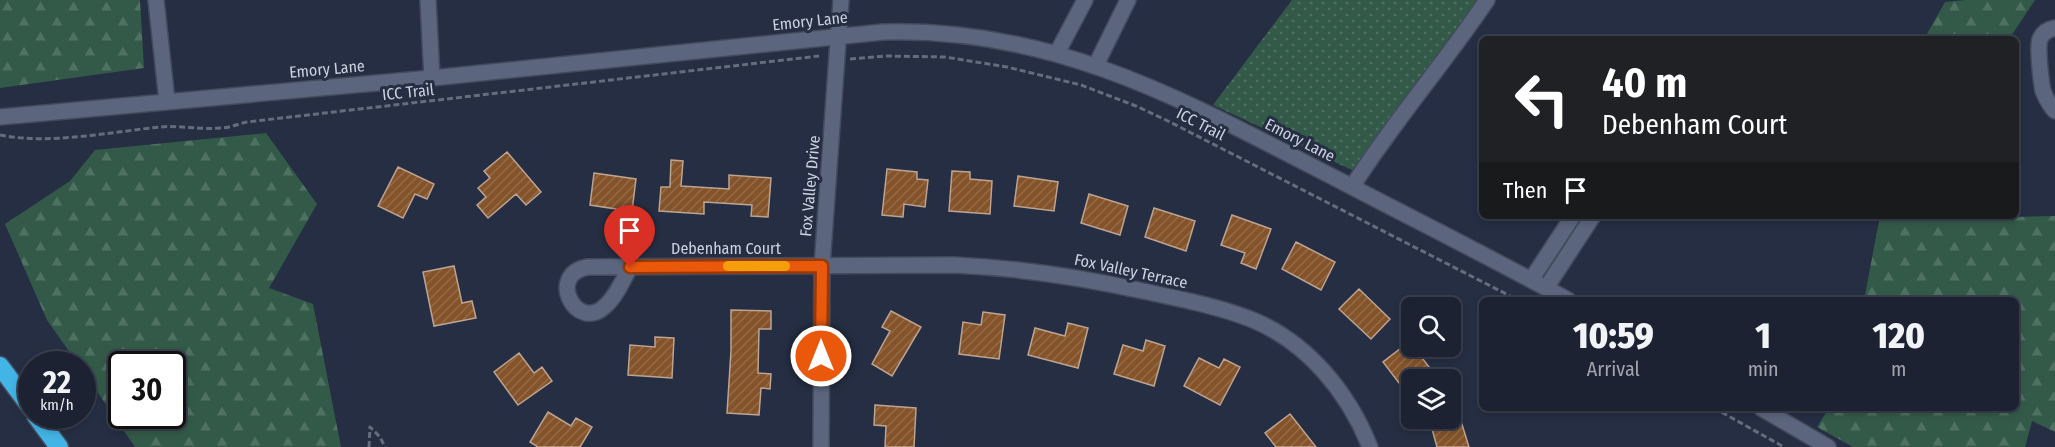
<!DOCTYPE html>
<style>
:root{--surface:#1c2232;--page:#292f3e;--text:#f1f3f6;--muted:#a0a4ac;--line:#3a3f4d}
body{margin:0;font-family:"Fira Sans Condensed",sans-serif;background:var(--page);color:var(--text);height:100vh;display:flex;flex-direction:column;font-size:22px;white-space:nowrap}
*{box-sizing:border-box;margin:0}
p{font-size:20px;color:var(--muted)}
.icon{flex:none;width:33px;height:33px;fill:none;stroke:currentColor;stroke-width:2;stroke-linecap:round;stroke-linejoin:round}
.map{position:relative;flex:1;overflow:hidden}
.side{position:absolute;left:1479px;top:297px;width:540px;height:114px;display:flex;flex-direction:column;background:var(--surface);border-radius:9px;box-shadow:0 3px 9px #0003,0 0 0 2px var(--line)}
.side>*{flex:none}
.banner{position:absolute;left:1479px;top:36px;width:540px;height:183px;border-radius:9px;box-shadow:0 3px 9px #0003,0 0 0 2px var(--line);background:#202124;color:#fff;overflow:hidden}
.tools{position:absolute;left:1401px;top:297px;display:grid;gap:12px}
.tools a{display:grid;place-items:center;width:60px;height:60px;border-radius:9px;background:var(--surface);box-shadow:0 3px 9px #0003,0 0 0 2px var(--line);font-size:30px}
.speed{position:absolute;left:18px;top:351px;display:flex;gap:12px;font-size:30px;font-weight:700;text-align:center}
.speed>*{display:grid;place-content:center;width:78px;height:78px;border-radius:50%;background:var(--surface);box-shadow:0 3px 9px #0003,0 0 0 2px var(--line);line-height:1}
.speed small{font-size:15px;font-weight:400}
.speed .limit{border:3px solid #111;border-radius:9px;background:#fff;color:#111}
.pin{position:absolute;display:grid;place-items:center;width:51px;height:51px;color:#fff;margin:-62px -26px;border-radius:50% 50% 50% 0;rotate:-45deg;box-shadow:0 0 6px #0007}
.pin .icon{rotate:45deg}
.me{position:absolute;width:66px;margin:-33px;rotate:0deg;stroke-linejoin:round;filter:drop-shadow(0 0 4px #0008)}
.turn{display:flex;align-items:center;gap:21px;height:126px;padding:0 24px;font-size:27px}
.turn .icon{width:78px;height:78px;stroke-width:2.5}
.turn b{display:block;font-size:42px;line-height:51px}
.then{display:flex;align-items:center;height:57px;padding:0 24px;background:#0003;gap:12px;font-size:22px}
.eta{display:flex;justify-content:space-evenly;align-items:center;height:102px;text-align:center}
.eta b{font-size:36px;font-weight:800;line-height:42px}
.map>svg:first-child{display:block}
.grass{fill:url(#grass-dots)}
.forest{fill:url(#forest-firs);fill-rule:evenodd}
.building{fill:url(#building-hatch);stroke:#bda491;stroke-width:1.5}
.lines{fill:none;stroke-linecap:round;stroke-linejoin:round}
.minor-casing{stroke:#434a5c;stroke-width:18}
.highway-casing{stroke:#434a5c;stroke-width:21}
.path{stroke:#646c7e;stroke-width:3;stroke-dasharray:6 3;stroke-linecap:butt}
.minor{stroke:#5b657d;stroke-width:15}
.highway{stroke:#42b4e6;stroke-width:18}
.route-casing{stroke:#983908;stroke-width:15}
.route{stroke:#ea580c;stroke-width:10}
.slow{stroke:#f59e0b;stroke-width:10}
.labels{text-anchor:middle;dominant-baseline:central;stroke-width:6;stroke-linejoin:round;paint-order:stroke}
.street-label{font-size:16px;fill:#cbd1df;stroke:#252e43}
</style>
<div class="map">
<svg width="2055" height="447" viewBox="0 0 2055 447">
<defs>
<pattern id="grass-dots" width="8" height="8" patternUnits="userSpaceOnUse" patternTransform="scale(1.5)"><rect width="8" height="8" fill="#335a48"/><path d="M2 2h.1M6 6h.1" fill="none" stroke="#4f7162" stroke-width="1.8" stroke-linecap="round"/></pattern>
<pattern id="forest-firs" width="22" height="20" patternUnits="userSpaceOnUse" patternTransform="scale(1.5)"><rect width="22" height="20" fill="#335a48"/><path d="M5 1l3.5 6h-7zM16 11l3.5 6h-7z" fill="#4f7162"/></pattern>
<pattern id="building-hatch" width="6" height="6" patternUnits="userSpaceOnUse" patternTransform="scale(1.5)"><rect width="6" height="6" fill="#84532a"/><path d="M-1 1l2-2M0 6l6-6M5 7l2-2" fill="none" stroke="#946b48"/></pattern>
</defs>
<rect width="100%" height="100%" fill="#252e43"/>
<path class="grass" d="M1292,0H1480L1354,171L1213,105Z"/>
<path class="forest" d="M0,0H140L144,68L0,88Z
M1966,0H2035L2009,39H1924L1945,2Z
M266,133L317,204L269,288L313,304L341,447H135L83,371L82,364H78L47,320L5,224L70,181L95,150ZM122,364H172V416H122Z
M1880,216H1957L1958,218L2055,216V432L2032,421L2025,447H1853L1817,427L1829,408H2016V300H1869L1865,295Z"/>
<path class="building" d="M507,152L541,192L526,205L516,194L488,218L477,205L486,197L478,188L490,178L484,171Z
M671,160L683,161L681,186L729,189V175L771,178L768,217L751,216L752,205L704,202V214L659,211L661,187H670Z
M398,167L434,184L427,199L415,194L403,218L378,206Z
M887,169L917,172V179L928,180L925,207L904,204L903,217L882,215Z
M952,171L970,172V179L992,181L990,214L949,211Z
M594,173L636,179L631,219L615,216L616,209L590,205Z
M1018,176L1058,182L1054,211L1014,206Z
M1089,194L1128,206L1120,235L1081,223Z
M1154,208L1195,221L1186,251L1145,237Z
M1232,215L1271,229L1256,269L1241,263L1245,253L1221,245Z
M1296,242L1335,262L1321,290L1282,269Z
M454,266L462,303L472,301L476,318L434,326L423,272Z
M1359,289L1390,319L1371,339L1339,309Z
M731,310L771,311V329H759L758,373L771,374L770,389L761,388L759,415L727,413L731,351Z
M891,311L921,327L892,376L872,364L890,331L882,327Z
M983,312L1005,315L999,359L959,354L963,322L981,325Z
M1068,323L1088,328L1078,368L1028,355L1035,328L1065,336Z
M655,337L674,338L672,378L628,375L630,345L655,347Z
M1146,340L1165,346L1154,386L1114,374L1123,345L1143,351Z
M1405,345L1412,353L1416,350L1439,380H1412V400L1383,362Z
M519,353L534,373L542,367L552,381L518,405L494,372Z
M1199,358L1219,368L1224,359L1240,367L1220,405L1184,386Z
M875,405L916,408L914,447H885L886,426L874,425Z
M548,412L571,426L576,418L592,427L580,447H538L530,442Z
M1290,414L1316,447H1276L1265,433Z
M1429,418H1460L1469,447H1437Z"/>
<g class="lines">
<g class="minor-casing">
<path id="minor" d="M156,0L167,101
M428,0L432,78
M2055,28C2049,29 2043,32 2040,39C2037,47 2041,81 2043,91C2046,98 2050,106 2055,111
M1057,53L1085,0
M1096,65L1128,0
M0,117L432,78L883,32C1056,27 1187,102 1335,178C1413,219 1492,258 1568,300
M1352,187C1393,122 1444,64 1487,0
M630,267C623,280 616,297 604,307C576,332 546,274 588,267L954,265C1018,268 1080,277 1143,291C1180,299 1218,306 1253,320C1308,343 1348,392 1370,447
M1531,280L1573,216
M1546,288L1593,216
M1761,408L1828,447
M821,447L822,266L841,0"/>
</g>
<g class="highway-casing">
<path id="highway" d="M0,366L32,409
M36,416L59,447"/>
</g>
<path class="path" d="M850,59L887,56L945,57L1007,67L1081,85L1136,106L1166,120L1518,300
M0,135C49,145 110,132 160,127C180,125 200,130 220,128C229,128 238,124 247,122L819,56
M1714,408L1784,447
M369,447L370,427L380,437L385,447"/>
<use href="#minor" class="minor"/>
<use href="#highway" class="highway"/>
</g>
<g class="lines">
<g class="route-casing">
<path id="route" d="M630,267L822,266L821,356"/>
</g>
<use href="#route" class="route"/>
<path class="slow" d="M728,266H785"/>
</g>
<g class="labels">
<g class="street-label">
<text transform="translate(810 21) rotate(-6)">Emory Lane</text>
<text transform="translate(327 69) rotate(-5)">Emory Lane</text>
<text transform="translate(408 92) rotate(-6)">ICC Trail</text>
<text transform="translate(1201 124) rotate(27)">ICC Trail</text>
<text transform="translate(1300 140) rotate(27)">Emory Lane</text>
<text transform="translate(810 186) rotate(-85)">Fox Valley Drive</text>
<text x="726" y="248">Debenham Court</text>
<text transform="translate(1131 271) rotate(12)">Fox Valley Terrace</text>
</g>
</g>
</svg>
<div class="tools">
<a><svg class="icon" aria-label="search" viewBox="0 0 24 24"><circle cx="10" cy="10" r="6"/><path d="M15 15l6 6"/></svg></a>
<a><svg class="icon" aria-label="layers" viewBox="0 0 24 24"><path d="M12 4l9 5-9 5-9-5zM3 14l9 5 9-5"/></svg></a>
</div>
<div class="speed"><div>22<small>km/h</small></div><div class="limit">30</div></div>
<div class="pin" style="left:630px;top:267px;background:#d93025"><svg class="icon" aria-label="arrive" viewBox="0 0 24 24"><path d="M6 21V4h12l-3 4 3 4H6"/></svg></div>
<svg class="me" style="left:821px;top:356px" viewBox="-20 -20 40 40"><circle r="17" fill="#ea580c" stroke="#fff" stroke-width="3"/><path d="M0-11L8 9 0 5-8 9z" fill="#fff"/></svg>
<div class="banner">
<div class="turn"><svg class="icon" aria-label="left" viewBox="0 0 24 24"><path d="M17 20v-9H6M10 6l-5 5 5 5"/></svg><div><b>40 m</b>Debenham Court</div></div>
<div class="then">Then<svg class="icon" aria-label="arrive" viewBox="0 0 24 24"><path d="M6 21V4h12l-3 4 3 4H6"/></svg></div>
</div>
<section class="side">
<div class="eta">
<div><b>10:59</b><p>Arrival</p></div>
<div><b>1</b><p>min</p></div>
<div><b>120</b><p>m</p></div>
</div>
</section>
</div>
